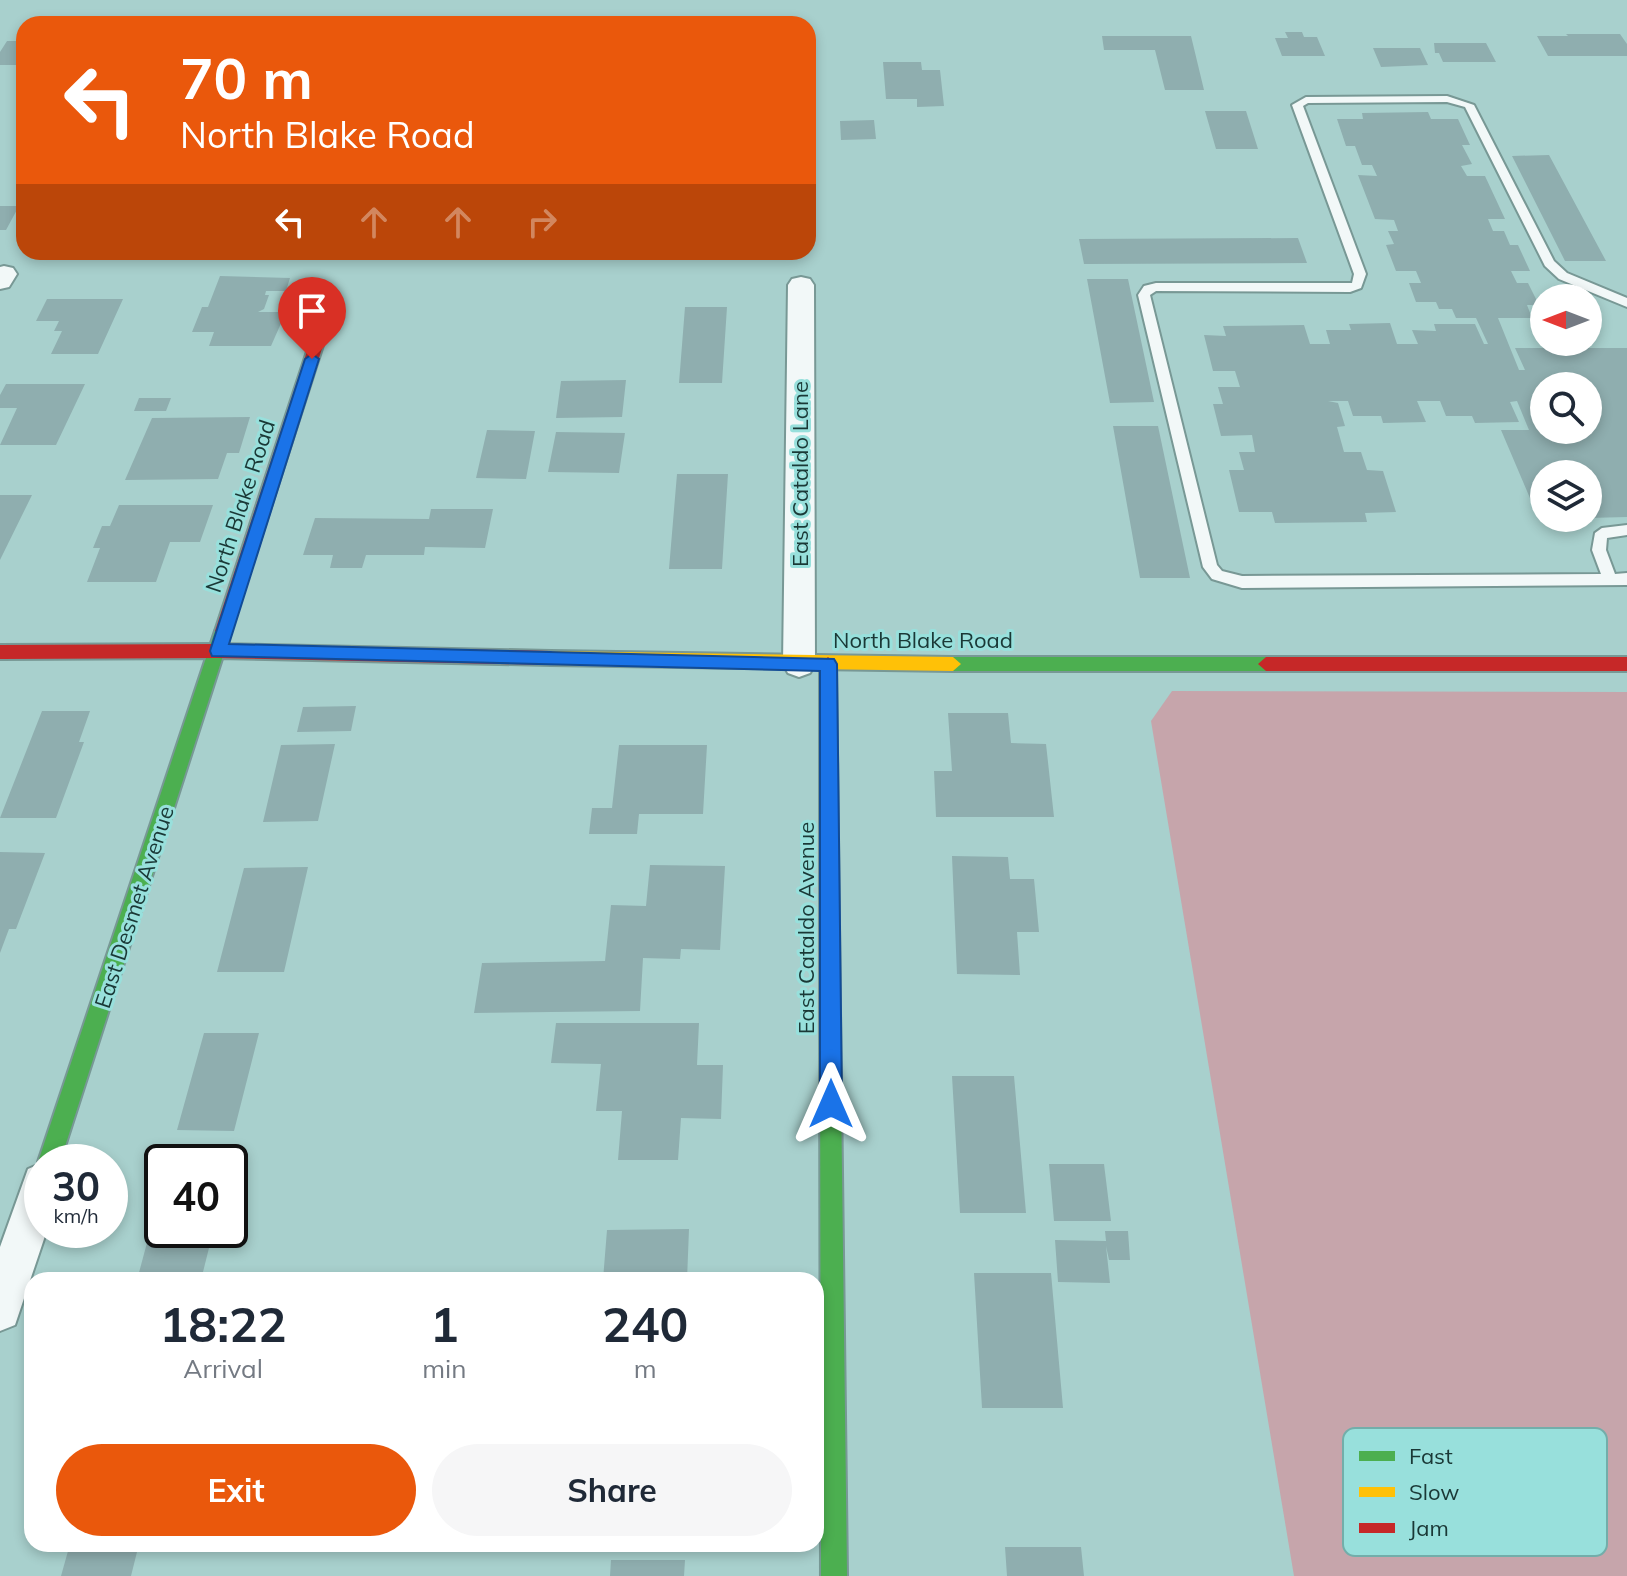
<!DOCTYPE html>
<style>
:root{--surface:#fff;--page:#f6f6f7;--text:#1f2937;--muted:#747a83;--accent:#ea580c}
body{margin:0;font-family:Mulish,sans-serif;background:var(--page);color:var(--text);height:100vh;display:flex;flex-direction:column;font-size:30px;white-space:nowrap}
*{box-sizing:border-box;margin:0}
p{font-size:26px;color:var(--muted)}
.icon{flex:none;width:44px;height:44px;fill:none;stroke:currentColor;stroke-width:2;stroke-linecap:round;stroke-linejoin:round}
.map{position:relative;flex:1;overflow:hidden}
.sheet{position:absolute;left:24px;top:1272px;width:800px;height:280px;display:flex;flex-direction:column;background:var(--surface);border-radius:24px;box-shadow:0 4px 12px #0003}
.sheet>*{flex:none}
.hud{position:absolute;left:16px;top:16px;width:800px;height:244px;border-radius:24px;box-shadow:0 4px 12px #0003;background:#ea580c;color:#fff;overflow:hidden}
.needle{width:52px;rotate:270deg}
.buttons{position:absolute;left:1530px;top:284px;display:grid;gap:16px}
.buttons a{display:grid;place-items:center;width:72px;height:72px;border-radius:50%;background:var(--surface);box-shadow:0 4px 12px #0003;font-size:40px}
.speed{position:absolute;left:24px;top:1144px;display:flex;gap:16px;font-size:40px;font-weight:700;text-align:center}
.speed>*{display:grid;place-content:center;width:104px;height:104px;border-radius:50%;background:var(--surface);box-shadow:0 4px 12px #0003;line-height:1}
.speed small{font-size:20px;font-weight:400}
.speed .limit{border:4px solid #111;border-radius:12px;background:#fff;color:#111}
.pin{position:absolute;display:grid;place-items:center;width:68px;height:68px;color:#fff;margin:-82px -34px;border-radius:50% 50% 50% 0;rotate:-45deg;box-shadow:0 0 8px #0007}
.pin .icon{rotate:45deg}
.me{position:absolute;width:88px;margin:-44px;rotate:0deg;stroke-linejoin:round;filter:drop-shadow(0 0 6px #0008)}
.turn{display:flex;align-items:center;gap:28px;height:168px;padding:0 32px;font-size:36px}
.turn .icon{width:104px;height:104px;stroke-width:2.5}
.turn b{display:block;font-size:56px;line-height:68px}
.lanes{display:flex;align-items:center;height:76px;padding:0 32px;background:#0003;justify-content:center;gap:40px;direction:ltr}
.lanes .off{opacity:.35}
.eta{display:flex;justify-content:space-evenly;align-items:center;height:136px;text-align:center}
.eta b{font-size:48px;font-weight:700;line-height:56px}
.button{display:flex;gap:16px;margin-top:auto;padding:16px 32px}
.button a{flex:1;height:92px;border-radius:48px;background:var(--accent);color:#fff;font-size:32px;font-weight:700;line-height:92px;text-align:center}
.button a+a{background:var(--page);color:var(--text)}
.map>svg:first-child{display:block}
.green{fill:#c6a5ab}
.building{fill:#8faeaf;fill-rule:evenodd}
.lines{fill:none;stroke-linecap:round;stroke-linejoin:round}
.lane-casing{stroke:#789895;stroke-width:4}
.street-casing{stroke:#789895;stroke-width:4}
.fast-casing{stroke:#789895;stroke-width:4}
.slow-casing{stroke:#789895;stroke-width:4}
.jam-casing{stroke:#789895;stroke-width:4}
.lane{fill:#f2f8f8;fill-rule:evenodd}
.street{fill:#f2f8f8;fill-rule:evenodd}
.fast{fill:#4caf50;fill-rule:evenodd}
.slow{fill:#ffc107;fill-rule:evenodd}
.jam{fill:#c62828;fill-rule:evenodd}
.route{fill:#1a73e8;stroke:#114b97;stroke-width:2}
.labels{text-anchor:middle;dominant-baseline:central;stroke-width:6;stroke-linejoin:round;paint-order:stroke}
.street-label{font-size:22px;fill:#1a3836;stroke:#98e0dc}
.key{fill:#98e0dc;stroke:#72aeaa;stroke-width:2}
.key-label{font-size:22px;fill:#1a3836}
</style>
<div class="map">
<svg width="1627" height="1576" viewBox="0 0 1627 1576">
<rect width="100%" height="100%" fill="#a8d0cd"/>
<path class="green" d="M1172,691L1627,692V1576H1294L1151,721Z"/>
<path class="building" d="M1285,32H1302L1304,37H1317L1325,56H1282L1275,38H1288Z
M1566,34H1620L1627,44V56H1548L1537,36H1568Z
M1102,36H1191L1204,90H1165L1155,50H1104Z
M7,41H24V65H0V52Z
M1434,43H1486L1496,62H1443L1439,53H1435Z
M1373,48H1420L1428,65L1381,67Z
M883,62H921L922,70H940L944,106L917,107V99H886Z
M1205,111H1246L1258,149H1216Z
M1428,112L1431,119H1458L1470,145H1462L1472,164L1461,166L1467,176H1485L1505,219H1488L1493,231H1504L1510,245H1518L1530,271H1511L1517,283H1528L1539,305H1527L1532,318H1498L1519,370H1525L1515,348H1627V517L1588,518V474H1544V509L1535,510L1501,430H1529L1517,401L1510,402L1519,422L1475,423L1472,416H1446L1440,401H1417L1426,422L1383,423L1381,416H1353L1348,401H1328L1338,403L1345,426L1337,427L1344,452H1361L1367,470L1383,471L1396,512L1365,513L1367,522L1275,523L1272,512H1239L1229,470H1244L1239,452H1255L1252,435L1221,436L1213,404H1223L1218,387H1240L1235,371H1213L1204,335L1226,336L1223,326L1304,325L1310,344H1330L1326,330H1351L1349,324L1390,323L1397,344H1418L1412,330L1436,331L1434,324H1475L1484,344H1488L1476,318H1456L1452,309H1439L1436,302H1416L1409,283H1421L1416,271H1396L1386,245L1394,244L1388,231H1398L1394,220L1375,219L1358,175L1377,176L1372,165H1362L1355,146H1346L1337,119H1363L1362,113ZM1544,386H1588V430H1544Z
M874,120L876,139L841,140L840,121Z
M1549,155L1606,261H1565L1512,156Z
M0,206H19L6,230H0Z
M1298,238L1307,263L1084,264L1079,239Z
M220,276L290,278L286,291H266L265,295H269L264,309L258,312H286L271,346H209L214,332H192L202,307H208Z
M1087,279H1128L1154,402L1110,403Z
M47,299H123L98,354H51L62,331H54L59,321H36Z
M685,307H727L722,383H679Z
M626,380L622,417L556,418L561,381Z
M6,384H85L56,445H0L17,408H0V395Z
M139,398H171L166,411H134Z
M250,417L239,453H227L218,479L125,480L152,418Z
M1113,426H1158L1190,578H1140Z
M487,430L535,431L526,479L476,478Z
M556,432L625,433L619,473L548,472Z
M677,474H728L722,569H669Z
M0,495H32L0,560Z
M119,505H213L200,542H170L156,582H87L100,548H93L102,526H110Z
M431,509H493L485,548L425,547L424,555H366L362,568H330L333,555H303L315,518L429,519Z
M356,706L351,731L297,732L303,707Z
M42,711H90L79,742H84L56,818H0Z
M948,713H1008L1011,743L1046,744L1054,817H936L934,771H952Z
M335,744L318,821L263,822L281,745Z
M619,745H707L703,814H639L637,834H589L592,808H612Z
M0,852L45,853L16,929H9L0,953Z
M952,856L1008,857L1010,879H1034L1039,932H1017L1020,975L957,974Z
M650,865L725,866L720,950L681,949L680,959L643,958L640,1011L474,1013L482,963L605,961L611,905L646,906Z
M308,867L284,972H217L244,868Z
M556,1023H699L697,1065H723L721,1119L681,1118L678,1160H618L622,1111H596L601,1064L551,1063Z
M204,1033H259L234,1131L177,1130Z
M952,1076H1014L1026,1213H960Z
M1049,1164H1104L1111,1221H1054Z
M689,1229L687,1280H603L607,1230Z
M1105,1231H1128L1130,1260H1109L1106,1246L1110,1283L1058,1282L1055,1240L1106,1241Z
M148,1239L211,1240L201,1280H137Z
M974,1273H1051L1063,1408H982Z
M70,1544H139L131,1576H61Z
M1005,1547H1081L1084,1576H1007Z
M611,1560H685L684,1576H610Z"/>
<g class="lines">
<g class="lane-casing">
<path id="lane" d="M1447,96L1474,105L1554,261L1567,273L1627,298V307L1559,279L1545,266L1465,107L1447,102L1308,103L1303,106L1366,274L1361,288L1350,292L1156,291L1150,295L1217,565L1222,571L1242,576L1601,574L1592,550L1595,533L1602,528L1627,525V535L1607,538L1606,550L1615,574L1627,573V585L1242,588L1212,579L1203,567L1138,295L1144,286L1156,283H1352L1354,274L1292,105L1306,97Z"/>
</g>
<g class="street-casing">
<path id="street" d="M4,266L13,268L17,274L9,287L0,289V267Z
M801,277L810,279L814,285L815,664L810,673L799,677L788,673L783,664L788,285L792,279Z
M42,1163V1230H47L15,1325L0,1331V1247L28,1169Z"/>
</g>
<g class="fast-casing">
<path id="fast" d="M223,624L231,631L60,1162H42V1170L38,1162L215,631Z
M953,657H1266L1274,664L1266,671H953L945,664Z
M830,1001L837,1004L840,1011L847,1576H821L820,1011L823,1004Z"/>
</g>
<g class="slow-casing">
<path id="slow" d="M551,651L953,657L961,664L953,671L551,665L543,658Z"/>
</g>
<g class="jam-casing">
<path id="jam" d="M321,325L328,330L231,631L223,638L215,631L314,330Z
M218,644L551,651L559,658L551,665L218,658L0,659V645Z
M828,657L836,664L840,1011L837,1018L830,1021L823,1018L820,1011V664Z
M1266,657H1627V671H1266L1258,664Z"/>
</g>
<use href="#lane" class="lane"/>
<use href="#street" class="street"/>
<use href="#fast" class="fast"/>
<use href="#slow" class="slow"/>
<use href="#jam" class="jam"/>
</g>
<path class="route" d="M312,354L319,359L229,644L834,659L837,664L842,1104L838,1112L831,1115L824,1112L820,1104V671L212,656L210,651L305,359Z"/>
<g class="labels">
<g class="street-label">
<text transform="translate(800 474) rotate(-90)">East Cataldo Lane</text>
<text transform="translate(240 506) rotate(-72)">North Blake Road</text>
<text x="923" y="640">North Blake Road</text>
<text transform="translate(134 907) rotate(-72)">East Desmet Avenue</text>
<text transform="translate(806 928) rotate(-90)">East Cataldo Avenue</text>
</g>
</g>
<rect x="1343" y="1428" width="264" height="128" rx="12" class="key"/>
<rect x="1359" y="1451" width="36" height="10" fill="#4caf50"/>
<rect x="1359" y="1487" width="36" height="10" fill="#ffc107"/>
<rect x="1359" y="1523" width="36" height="10" fill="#c62828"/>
<g class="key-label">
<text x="1409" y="1464">Fast</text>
<text x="1409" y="1500">Slow</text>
<text x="1409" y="1536">Jam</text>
</g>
</svg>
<div class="buttons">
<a><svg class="needle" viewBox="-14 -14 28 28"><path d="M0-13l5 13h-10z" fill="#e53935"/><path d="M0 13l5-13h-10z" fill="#747a83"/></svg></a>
<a><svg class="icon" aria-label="search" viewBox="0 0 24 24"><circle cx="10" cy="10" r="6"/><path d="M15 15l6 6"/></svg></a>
<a><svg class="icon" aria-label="layers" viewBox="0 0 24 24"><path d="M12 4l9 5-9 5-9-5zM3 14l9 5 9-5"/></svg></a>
</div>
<div class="speed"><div>30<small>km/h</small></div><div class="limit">40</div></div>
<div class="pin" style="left:312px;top:359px;background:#d93025"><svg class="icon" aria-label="arrive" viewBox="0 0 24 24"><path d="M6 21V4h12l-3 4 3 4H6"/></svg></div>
<svg class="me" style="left:831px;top:1104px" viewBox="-20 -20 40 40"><path d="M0-17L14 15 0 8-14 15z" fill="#1a73e8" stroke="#fff" stroke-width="4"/></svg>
<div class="hud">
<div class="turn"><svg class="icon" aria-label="left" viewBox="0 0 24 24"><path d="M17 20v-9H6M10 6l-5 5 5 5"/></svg><div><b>70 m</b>North Blake Road</div></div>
<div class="lanes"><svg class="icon" aria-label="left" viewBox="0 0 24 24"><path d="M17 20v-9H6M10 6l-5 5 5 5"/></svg><svg class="icon off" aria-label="ahead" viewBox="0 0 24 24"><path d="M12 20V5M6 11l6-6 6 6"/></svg><svg class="icon off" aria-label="ahead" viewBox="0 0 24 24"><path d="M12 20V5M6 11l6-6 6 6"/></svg><svg class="icon off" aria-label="right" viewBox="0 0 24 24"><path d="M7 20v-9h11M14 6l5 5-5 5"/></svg></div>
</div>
<section class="sheet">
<div class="eta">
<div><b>18:22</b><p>Arrival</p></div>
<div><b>1</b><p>min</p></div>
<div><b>240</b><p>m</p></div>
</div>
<div class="button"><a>Exit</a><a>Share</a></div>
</section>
</div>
